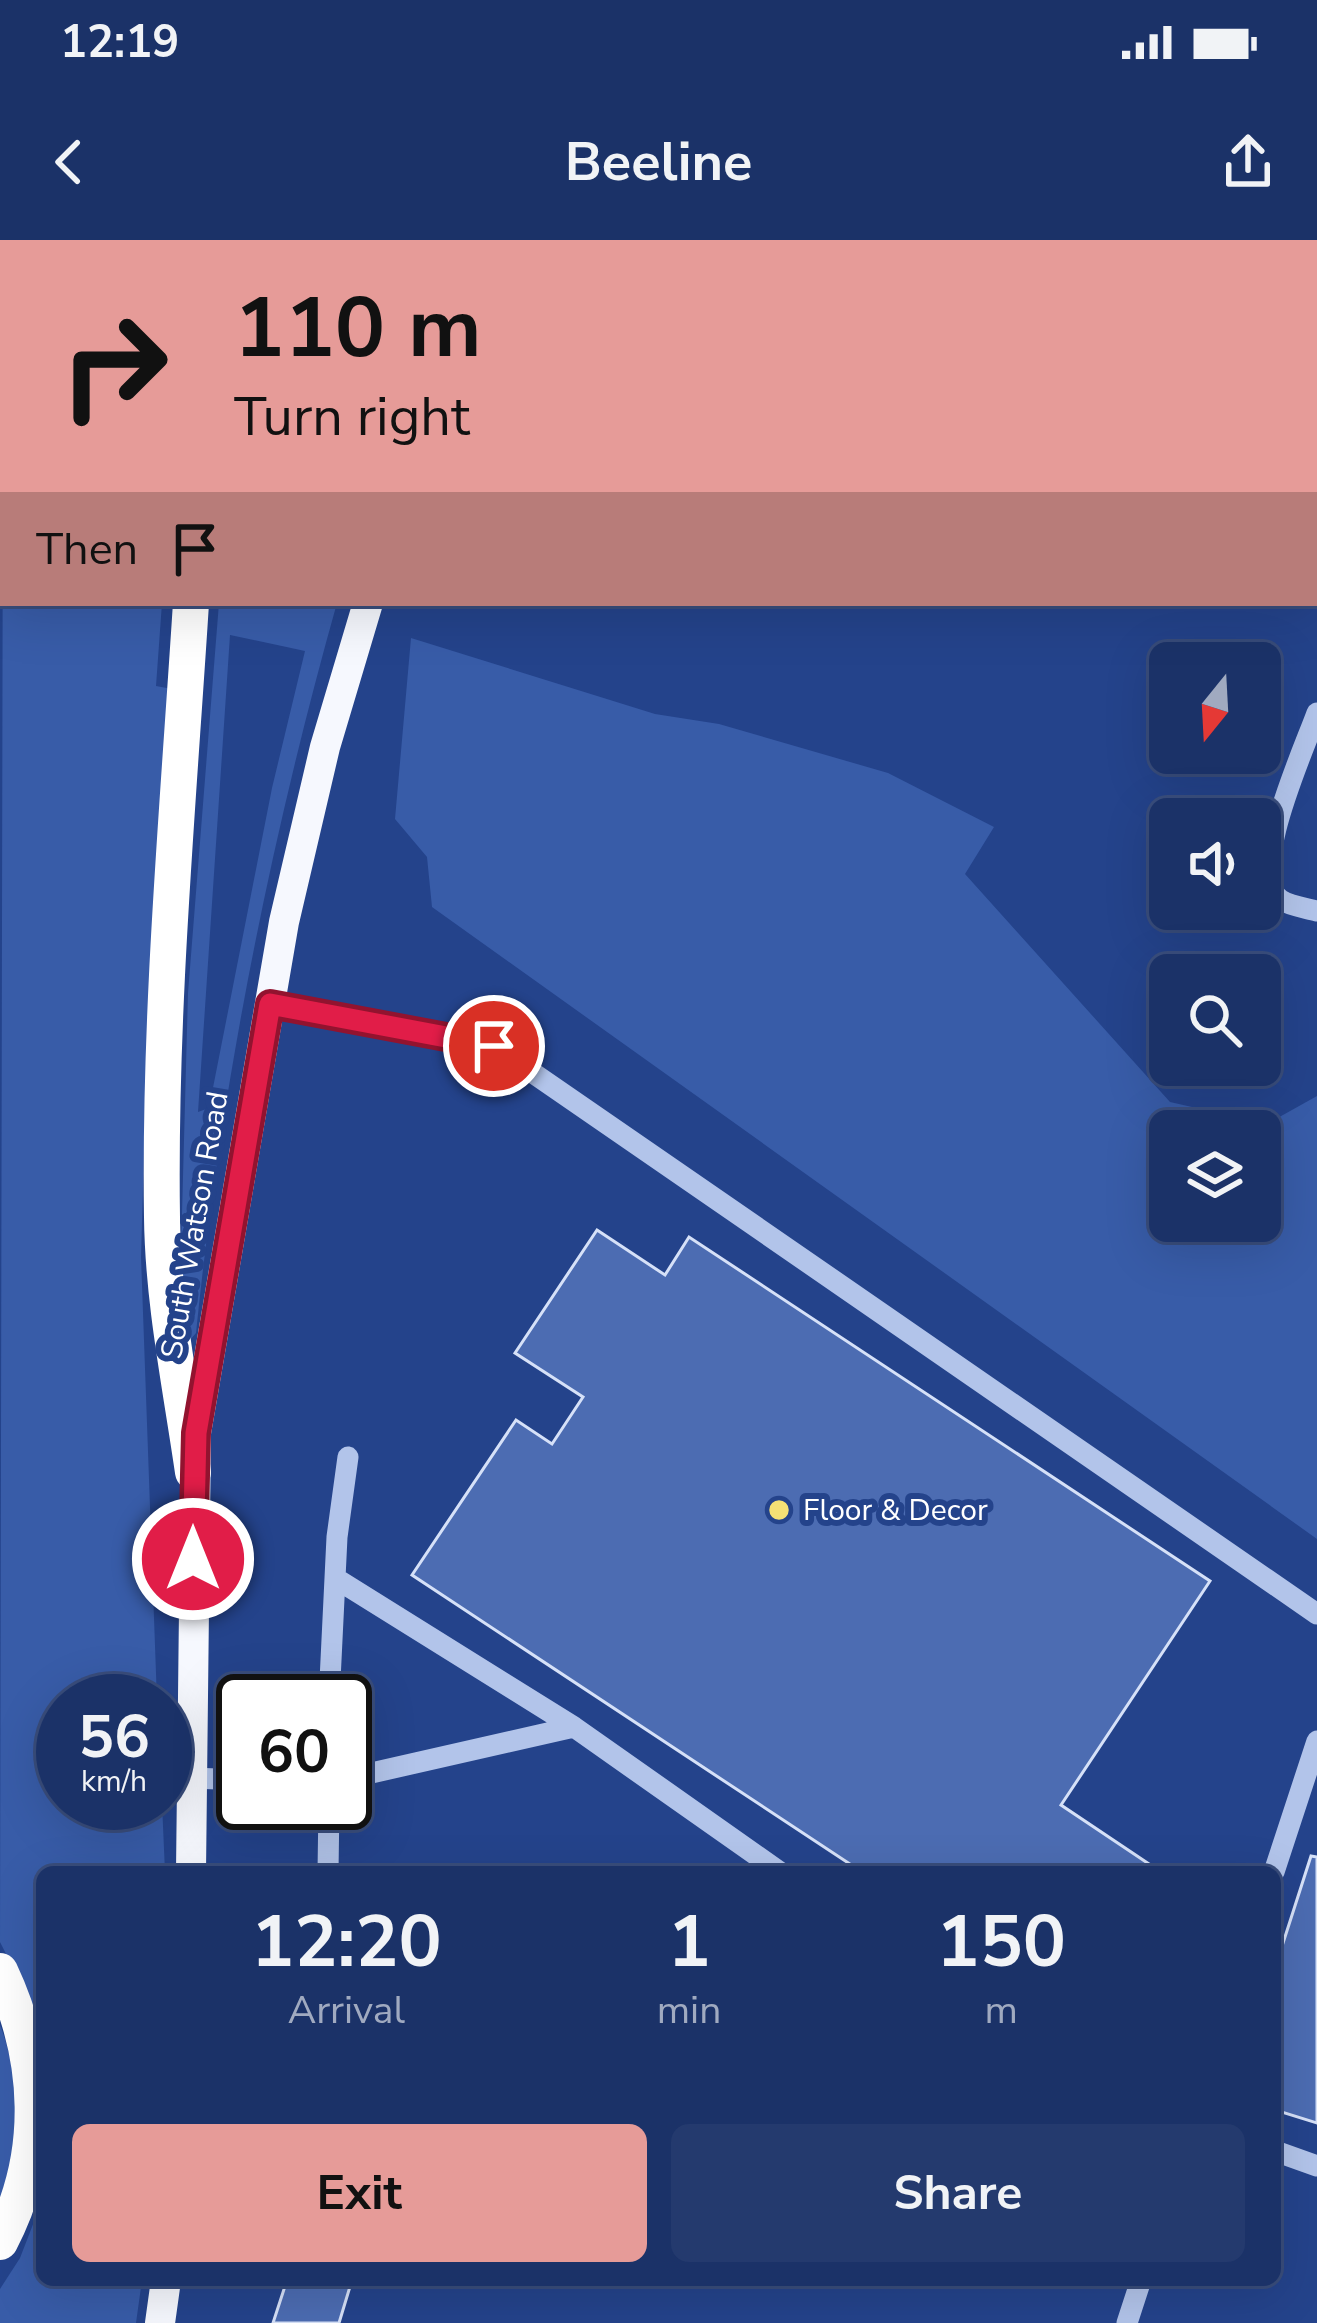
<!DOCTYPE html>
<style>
:root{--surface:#1b3268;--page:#243a6e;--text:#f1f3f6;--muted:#a0aac0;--line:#394d7c;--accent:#e69b98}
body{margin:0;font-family:"Nunito Sans",sans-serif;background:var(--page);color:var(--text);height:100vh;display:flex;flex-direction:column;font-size:45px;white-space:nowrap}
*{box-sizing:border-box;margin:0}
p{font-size:39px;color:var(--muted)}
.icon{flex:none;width:66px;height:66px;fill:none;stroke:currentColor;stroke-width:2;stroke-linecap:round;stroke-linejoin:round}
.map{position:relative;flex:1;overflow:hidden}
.details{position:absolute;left:36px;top:1626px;width:1245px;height:420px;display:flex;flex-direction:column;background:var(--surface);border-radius:18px;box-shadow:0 12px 48px #0002,0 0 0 3px var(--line)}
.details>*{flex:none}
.banner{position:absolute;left:0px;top:0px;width:1317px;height:366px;box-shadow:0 12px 48px #0002,0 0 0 3px var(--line);background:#e69b98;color:#111;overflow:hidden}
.needle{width:78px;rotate:198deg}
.controls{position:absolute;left:1149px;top:402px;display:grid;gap:24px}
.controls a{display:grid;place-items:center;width:132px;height:132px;border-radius:18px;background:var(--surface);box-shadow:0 12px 48px #0002,0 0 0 3px var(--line);font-size:60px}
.speed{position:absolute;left:36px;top:1434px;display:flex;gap:24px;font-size:60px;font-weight:700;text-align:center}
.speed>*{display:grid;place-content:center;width:156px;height:156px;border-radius:50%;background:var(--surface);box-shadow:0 12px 48px #0002,0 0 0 3px var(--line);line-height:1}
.speed small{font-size:30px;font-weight:400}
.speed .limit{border:6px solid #111;border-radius:18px;background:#fff;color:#111}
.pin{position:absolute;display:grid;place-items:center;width:102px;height:102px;color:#fff;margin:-51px;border:6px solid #fff;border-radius:50%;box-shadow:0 3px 12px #0007}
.me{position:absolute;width:132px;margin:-66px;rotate:0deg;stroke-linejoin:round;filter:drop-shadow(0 0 9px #0008)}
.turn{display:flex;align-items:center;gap:42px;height:252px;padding:0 36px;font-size:54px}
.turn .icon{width:156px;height:156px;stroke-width:2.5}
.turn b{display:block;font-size:84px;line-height:102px}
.then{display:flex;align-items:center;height:114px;padding:0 36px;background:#0003;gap:24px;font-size:45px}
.eta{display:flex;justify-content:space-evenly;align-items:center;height:204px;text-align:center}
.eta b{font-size:72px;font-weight:700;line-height:84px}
.cta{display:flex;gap:24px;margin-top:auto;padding:24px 36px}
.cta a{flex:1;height:138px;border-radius:18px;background:var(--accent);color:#111;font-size:48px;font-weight:700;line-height:138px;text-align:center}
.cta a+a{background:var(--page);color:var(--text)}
.status{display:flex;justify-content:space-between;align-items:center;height:84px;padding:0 60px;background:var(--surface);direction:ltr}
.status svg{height:33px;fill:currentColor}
header{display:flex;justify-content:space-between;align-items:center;height:156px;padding:0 36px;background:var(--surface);font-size:54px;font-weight:700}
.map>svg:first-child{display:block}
.green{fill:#385ca8;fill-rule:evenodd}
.building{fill:#4c6cb2;stroke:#d6e1f8;stroke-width:3}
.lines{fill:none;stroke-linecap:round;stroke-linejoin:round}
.minor{stroke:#b2c4ea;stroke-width:21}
.major{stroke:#f6f8fe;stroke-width:30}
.highway{stroke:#fff;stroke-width:36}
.route-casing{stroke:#92132f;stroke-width:30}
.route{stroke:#e11d48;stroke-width:21}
.poi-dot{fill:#f5e175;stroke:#24438b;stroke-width:4.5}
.labels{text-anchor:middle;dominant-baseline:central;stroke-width:12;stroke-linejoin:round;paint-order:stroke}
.street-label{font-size:30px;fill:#fff;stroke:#24438b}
.poi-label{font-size:30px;fill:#fff;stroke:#24438b;text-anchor:start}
</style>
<div class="status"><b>12:19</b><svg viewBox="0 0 49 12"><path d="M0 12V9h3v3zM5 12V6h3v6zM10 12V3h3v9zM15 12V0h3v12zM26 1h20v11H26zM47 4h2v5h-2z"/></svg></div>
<header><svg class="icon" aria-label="back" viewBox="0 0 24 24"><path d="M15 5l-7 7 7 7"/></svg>Beeline<svg class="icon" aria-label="share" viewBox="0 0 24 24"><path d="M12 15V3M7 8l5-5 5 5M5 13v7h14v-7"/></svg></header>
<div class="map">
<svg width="1317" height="2083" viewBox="0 0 1317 2083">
<rect width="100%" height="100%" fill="#24438b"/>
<path class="green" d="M3,174V363H162L156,446L172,449L147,804L141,1017L157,1461H63V1563H162L165,1632H42V1796L37,1775L0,1702Z
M219,363H337C270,601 221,847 196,1093L190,1100L179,1084L188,753ZM230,395L305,411L272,548L209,868L198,872Z
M411,398L655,474L719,484L888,533L994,587L965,634L1170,862L1267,884L1317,856V1299L432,667L427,617L395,579ZM1260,891V981H1170V891Z
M0,1785C22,1841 19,1904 0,1960Z
M42,1961V2040H142L136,2083H0V2049L20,2018Z"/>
<path class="building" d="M597,990L665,1035L689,997L1210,1341L1061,1565L1161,1632H862L412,1335L516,1180L552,1204L583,1157L515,1113Z
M1311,1616L1317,1617V1883L1275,1870V1728Z
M287,2040H352L339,2083H273Z"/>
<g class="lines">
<path class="minor" d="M747,0L756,3
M1314,185L1317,186
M1317,473C1305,507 1245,637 1281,660C1290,666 1306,668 1317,671
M270,764L494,806L1317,1374
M335,1338L574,1487L780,1632
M329,1461L337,1297L348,1217
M192,1538L243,1540
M345,1539L574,1487
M328,1632L329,1563
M1274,1632L1317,1501
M1275,1911L1317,1926
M1127,2083L1141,2040"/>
<path class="major" d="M476,3L477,0
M191,1632L196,1193L284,682L325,507L368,363
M160,2083L166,2040"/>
<path class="highway" d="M91,3L94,0
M213,3V0
M0,125L3,119
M191,363C178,567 159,773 162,977C163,1063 181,1148 193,1232
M0,1731C41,1818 46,1915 0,2002"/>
</g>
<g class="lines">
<g class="route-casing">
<path id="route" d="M193,1319L196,1193L270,764L494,806"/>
</g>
<use href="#route" class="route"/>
</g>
<circle class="poi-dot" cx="779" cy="1270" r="12"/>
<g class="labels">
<g class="street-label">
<text transform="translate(195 985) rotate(-80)">South Watson Road</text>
</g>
<g class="poi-label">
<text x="803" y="1270">Floor &amp; Decor</text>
</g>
</g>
</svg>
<div class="controls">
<a><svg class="needle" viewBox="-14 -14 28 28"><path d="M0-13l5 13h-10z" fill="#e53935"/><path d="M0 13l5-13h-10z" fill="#a0aac0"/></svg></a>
<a><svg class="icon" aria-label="sound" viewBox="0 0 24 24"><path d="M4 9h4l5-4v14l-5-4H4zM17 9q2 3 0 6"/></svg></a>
<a><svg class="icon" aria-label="search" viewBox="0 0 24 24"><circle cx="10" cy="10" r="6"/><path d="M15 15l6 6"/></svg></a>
<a><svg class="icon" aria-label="layers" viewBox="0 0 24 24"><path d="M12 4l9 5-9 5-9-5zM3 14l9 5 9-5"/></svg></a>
</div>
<div class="speed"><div>56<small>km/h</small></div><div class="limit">60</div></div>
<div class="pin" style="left:494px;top:806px;background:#d93025"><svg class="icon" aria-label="arrive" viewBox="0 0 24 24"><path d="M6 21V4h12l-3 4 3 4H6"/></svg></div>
<svg class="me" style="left:193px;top:1319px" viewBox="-20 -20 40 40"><circle r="17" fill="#e11d48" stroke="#fff" stroke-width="3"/><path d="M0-11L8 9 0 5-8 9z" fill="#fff"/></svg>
<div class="banner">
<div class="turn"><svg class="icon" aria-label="right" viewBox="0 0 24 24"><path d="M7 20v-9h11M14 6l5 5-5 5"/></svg><div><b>110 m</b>Turn right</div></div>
<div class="then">Then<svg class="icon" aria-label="arrive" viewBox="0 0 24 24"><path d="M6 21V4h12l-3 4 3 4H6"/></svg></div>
</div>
<section class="details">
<div class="eta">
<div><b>12:20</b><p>Arrival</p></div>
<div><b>1</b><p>min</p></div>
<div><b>150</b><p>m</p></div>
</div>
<div class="cta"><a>Exit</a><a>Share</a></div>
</section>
</div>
